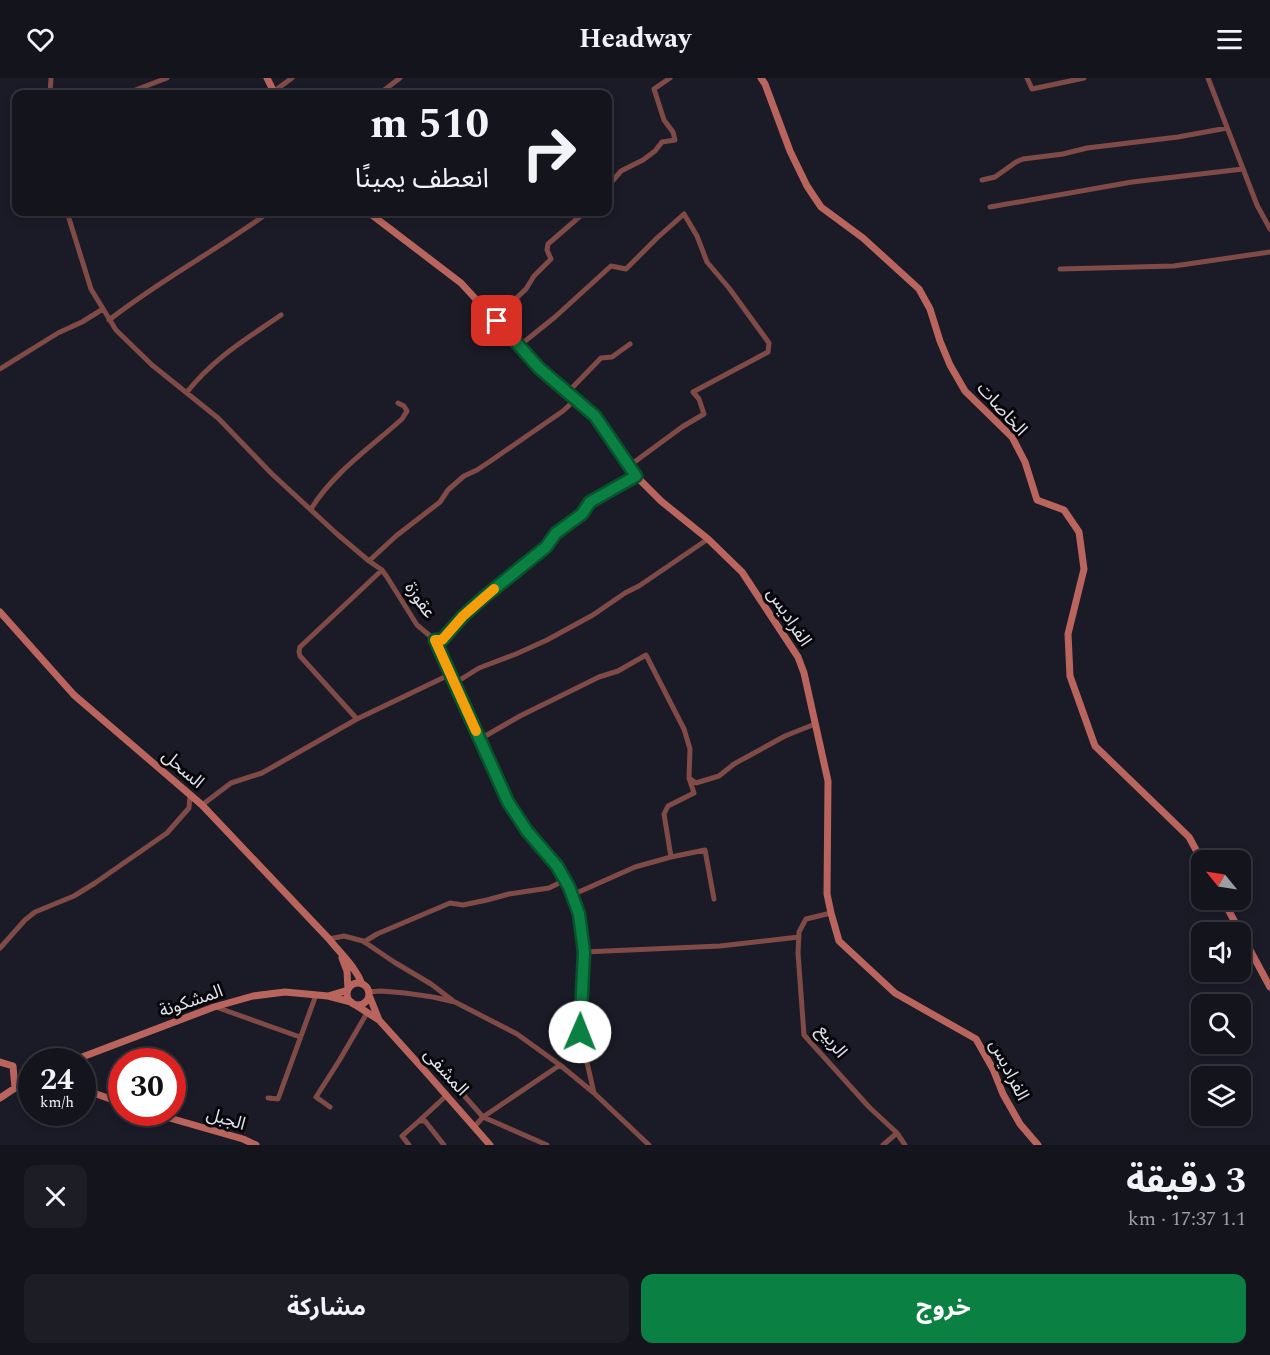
<!DOCTYPE html>
<html lang="ar">
<meta charset="utf-8">
<style>
:root{--surface:#14141d;--page:#1d1d26;--text:#f1f3f6;--muted:#9d9ea4;--line:#33333b;--accent:#0b8043}
body{margin:0;font-family:Spectral,"Noto Sans Arabic",serif;background:var(--page);color:var(--text);direction:rtl;height:100vh;display:flex;flex-direction:column;font-size:22px;white-space:nowrap}
*{box-sizing:border-box;margin:0}
p{font-size:20px;color:var(--muted)}
.icon{flex:none;width:33px;height:33px;fill:none;stroke:currentColor;stroke-width:2;stroke-linecap:round;stroke-linejoin:round}
.map{position:relative;height:1067px;overflow:hidden;direction:ltr}
.drawer{display:flex;flex-direction:column;background:var(--surface);flex:1}
.drawer>*{flex:none}
.banner{position:absolute;left:12px;top:12px;width:600px;height:126px;border-radius:12px;box-shadow:0 3px 9px #0003,0 0 0 2px var(--line);direction:rtl;background:#14141d;color:var(--text);overflow:hidden}
.needle{width:39px;rotate:300deg}
.fabs{position:absolute;left:1191px;top:772px;display:grid;gap:12px}
.fabs a{display:grid;place-items:center;width:60px;height:60px;border-radius:12px;background:var(--surface);box-shadow:0 3px 9px #0003,0 0 0 2px var(--line);font-size:30px}
.speed{position:absolute;left:18px;top:970px;display:flex;gap:12px;font-size:30px;font-weight:700;text-align:center}
.speed>*{display:grid;place-content:center;width:78px;height:78px;border-radius:50%;background:var(--surface);box-shadow:0 3px 9px #0003,0 0 0 2px var(--line);line-height:1}
.speed small{font-size:15px;font-weight:400}
.speed .limit{border:9px solid #d22;background:#fff;color:#111}
.pin{position:absolute;display:grid;place-items:center;width:51px;height:51px;color:#fff;margin:-26px;border-radius:12px;box-shadow:0 3px 9px #0006}
.me{position:absolute;width:66px;margin:-33px;rotate:1deg;stroke-linejoin:round;filter:drop-shadow(0 0 4px #0008)}
.turn{display:flex;align-items:center;gap:21px;height:126px;padding:0 24px;font-size:27px}
.turn .icon{width:78px;height:78px;stroke-width:2.5}
.turn b{display:block;font-size:42px;line-height:51px}
.round{display:grid;place-items:center;flex:none;width:63px;height:63px;border-radius:12px;background:var(--page)}
.head{display:flex;align-items:center;justify-content:space-between;height:102px;padding:0 24px}
h1{font-size:36px;font-weight:700;line-height:45px}
.button{display:flex;gap:12px;margin-top:auto;padding:12px 24px}
.button a{flex:1;height:69px;border-radius:12px;background:var(--accent);color:#fff;font-size:24px;font-weight:700;line-height:69px;text-align:center}
.button a+a{background:var(--page);color:var(--text)}
header{display:flex;justify-content:space-between;align-items:center;height:78px;padding:0 24px;background:var(--surface);font-size:27px;font-weight:700}
.map>svg:first-child{display:block}
.lines{fill:none;stroke-linecap:round;stroke-linejoin:round}
.street{stroke:#804b46;stroke-width:5}
.secondary{stroke:#ba645e;stroke-width:7}
.route-casing{stroke:#07532c;stroke-width:15}
.route{stroke:#0b8043;stroke-width:10}
.slow{stroke:#f59e0b;stroke-width:10}
.labels{text-anchor:middle;dominant-baseline:central;stroke-width:6;stroke-linejoin:round;paint-order:stroke}
.street-label{font-size:18px;fill:#e1e2eb;stroke:#06060b}
</style>
<header><svg class="icon" aria-label="menu" viewBox="0 0 24 24"><path d="M4 6h16M4 12h16M4 18h16"/></svg>Headway<svg class="icon" aria-label="heart" viewBox="0 0 24 24"><path d="M12 20l-8-8c-3-5 5-10 8-4 3-6 11-1 8 4z"/></svg></header>
<div class="map">
<svg width="1270" height="1067" viewBox="0 0 1270 1067">
<rect width="100%" height="100%" fill="#1a1b27"/>
<g class="lines">
<path class="street" d="M1027,0L1032,11L1084,0
M1208,0L1257,127L1270,151
M273,14L292,0
M50,16L51,0
M125,16L167,0
M379,16L400,0
M982,102L995,99L1016,84L1023,81L1063,76L1087,70L1178,59L1227,50
M608,108L621,93L643,82L655,73L662,64L675,62L673,54L664,42L654,11L670,0
M990,129L1132,104L1243,91
M67,134L91,211L116,252L152,287L218,340L272,396L337,456L369,483L382,492L387,499L417,547L435,562L508,724L527,753L557,788L569,809L579,836L584,874L581,921L580,954L594,1015
M1060,191L1174,188L1270,174
M109,242C160,202 217,172 269,134
M497,243L503,233L526,211L534,198L551,181L547,172L548,166L585,134
M519,268L555,239L611,188L626,191L657,160L684,136L697,158L707,184L729,210L769,265L768,274L693,314L699,321L704,336L682,349L629,388
M0,291L58,255L82,244L103,231
M187,314C215,279 245,262 281,237
M568,314L601,280L612,279L630,266
M311,431C333,395 371,369 402,341L407,333L404,328L398,325
M369,483L396,458L440,424L448,412L464,398L477,392L492,382L563,333L576,321
M382,492L300,569L299,574L300,578L357,641L451,596
M435,562H442L463,538L483,520L546,469L556,455L582,436L590,424L636,398
M455,605L479,590L516,576L547,562L593,537L625,515L639,508L708,461
M480,661L520,638L599,599L618,593L646,577L684,651L690,671L689,700L694,715L668,728L664,736L671,779L635,789L572,817
M689,700L696,705L719,698L734,686L785,658L815,646
M202,727L231,705L262,695L357,641
M671,779L705,772L714,821
M831,835L806,841L799,854L798,875L804,957L869,1029L897,1055L905,1067
M329,861L344,858L363,863L394,884L431,906L452,922
M364,864L377,856L450,825L463,827L487,822L509,816L549,810L565,802
M0,870L25,842L35,834L74,818L95,805L167,755L189,730L190,716
M584,874L720,868L799,859
M368,914L381,913L405,915L433,919L455,924L517,956L560,987L594,1015L649,1067
M216,929L300,959
M438,988L483,1039L547,1067
M268,1020L278,1021L316,917
M330,1029L316,1019L339,983L367,935
M419,1043L447,1017
M475,1048L483,1039L560,987
M409,1067L402,1058L419,1043H425L444,1067
M883,1067L897,1055"/>
<path class="secondary" d="M267,0L275,16
M761,0L765,6L790,73L807,108L821,129L863,160L919,211L930,231L940,263L950,287L965,313L1012,359L1025,384L1037,422L1064,432L1079,454L1084,491L1068,556L1070,598L1095,668L1189,759L1202,783
M368,134L461,205L539,290L595,338L636,398L661,423L708,461L742,494L798,579L804,595L828,703L827,816L831,835L839,863L895,915L976,961L993,991L1003,1016L1020,1046L1038,1067
M0,534L74,617L202,727L329,861C341,876 355,888 362,906
M1223,822L1270,909
M347 916a11 11 0 1 1 22 0a11 11 0 1 1-22 0Z
M369,917L379,942
M328,918L348,912L347,893L342,880
M354,926L379,942L425,993L490,1067
M0,984L13,988L15,1010L32,1002
M69,984L214,929L253,918L285,914L328,918L351,924
M82,1011L122,1025
M0,1020L15,1010
M152,1035L243,1061L256,1067"/>
</g>
<g class="lines">
<g class="route-casing">
<path id="route" d="M497,243L539,290L595,338L636,398L590,424L582,436L556,455L546,469L483,520L463,538L442,562H435L508,724L527,753L557,788L569,809L579,836L584,874L580,954"/>
</g>
<use href="#route" class="route"/>
<path class="slow" d="M476,653L435,562H442L463,538L494,511"/>
</g>
<g class="labels">
<g class="street-label">
<text transform="translate(1002 331) rotate(48)">الخاصات</text>
<text transform="translate(420 522) rotate(55)">عقوزة</text>
<text transform="translate(789 539) rotate(57)">الفراديس</text>
<text transform="translate(183 691) rotate(41)">السحل</text>
<text transform="translate(191 923) rotate(-19)">المشكونة</text>
<text transform="translate(832 963) rotate(52)">الربيع</text>
<text transform="translate(1009 992) rotate(63)">الفراديس</text>
<text transform="translate(446 994) rotate(48)">المشفى</text>
<text transform="translate(226 1041) rotate(17)">الجبل</text>
</g>
</g>
</svg>
<div class="fabs">
<a><svg class="needle" viewBox="-14 -14 28 28"><path d="M0-13l5 13h-10z" fill="#e53935"/><path d="M0 13l5-13h-10z" fill="#9d9ea4"/></svg></a>
<a><svg class="icon" aria-label="sound" viewBox="0 0 24 24"><path d="M4 9h4l5-4v14l-5-4H4zM17 9q2 3 0 6"/></svg></a>
<a><svg class="icon" aria-label="search" viewBox="0 0 24 24"><circle cx="10" cy="10" r="6"/><path d="M15 15l6 6"/></svg></a>
<a><svg class="icon" aria-label="layers" viewBox="0 0 24 24"><path d="M12 4l9 5-9 5-9-5zM3 14l9 5 9-5"/></svg></a>
</div>
<div class="speed"><div>24<small>km/h</small></div><div class="limit">30</div></div>
<div class="pin" style="left:497px;top:243px;background:#d93025"><svg class="icon" aria-label="arrive" viewBox="0 0 24 24"><path d="M6 21V4h12l-3 4 3 4H6"/></svg></div>
<svg class="me" style="left:580px;top:954px" viewBox="-20 -20 40 40"><circle r="19" fill="#fff"/><path d="M0-13L10 11 0 6-10 11z" fill="#0b8043"/></svg>
<div class="banner">
<div class="turn"><svg class="icon" aria-label="right" viewBox="0 0 24 24"><path d="M7 20v-9h11M14 6l5 5-5 5"/></svg><div><b>510 m</b>انعطف يمينًا</div></div>
</div>
</div>
<section class="drawer">
<div class="head"><div><h1>3 دقيقة</h1><p>1.1 km · 17:37</p></div><a class="round"><svg class="icon" aria-label="close" viewBox="0 0 24 24"><path d="M6 6l12 12M18 6L6 18"/></svg></a></div>
<div class="button"><a>خروج</a><a>مشاركة</a></div>
</section>
